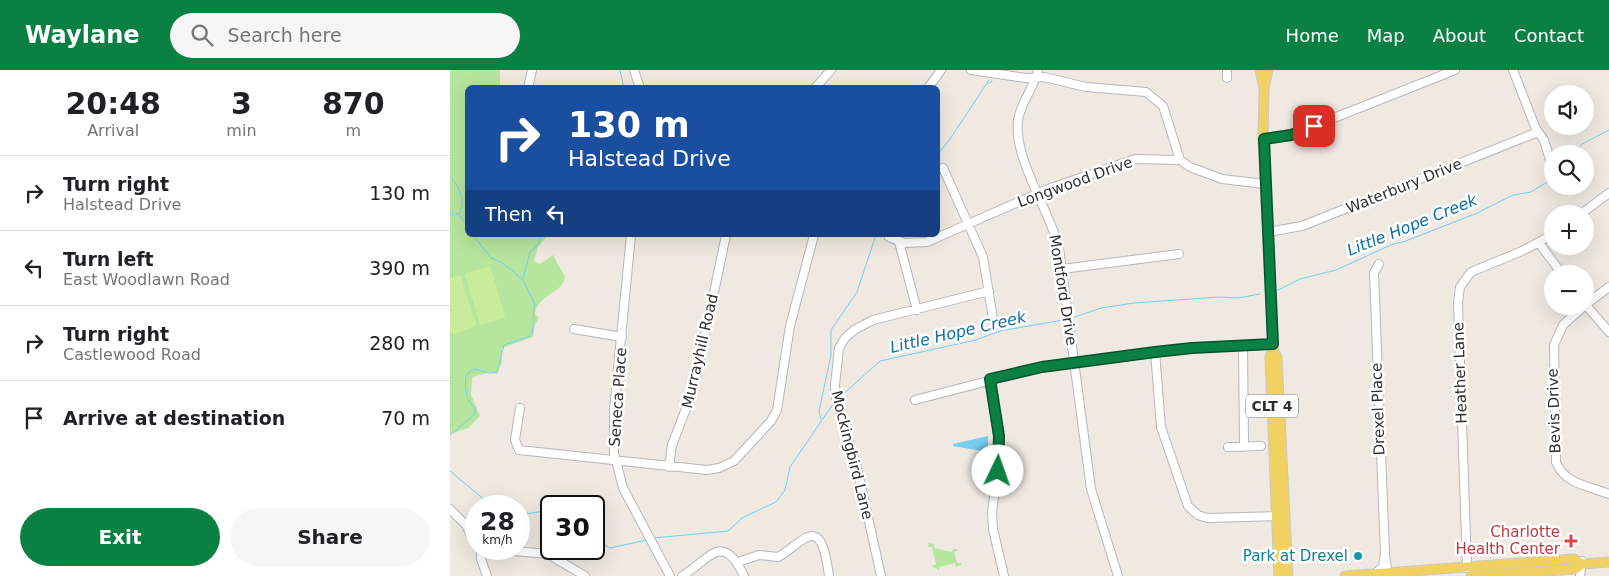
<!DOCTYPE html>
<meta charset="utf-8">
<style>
:root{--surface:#fff;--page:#f6f6f6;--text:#202124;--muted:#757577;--line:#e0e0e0;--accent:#0b8043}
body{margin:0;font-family:"DejaVu Sans",sans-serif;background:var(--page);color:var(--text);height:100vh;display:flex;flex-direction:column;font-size:19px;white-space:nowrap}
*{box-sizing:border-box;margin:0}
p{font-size:16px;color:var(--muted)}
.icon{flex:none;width:28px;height:28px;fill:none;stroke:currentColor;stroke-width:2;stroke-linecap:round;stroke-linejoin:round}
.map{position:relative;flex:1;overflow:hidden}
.drawer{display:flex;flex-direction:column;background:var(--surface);width:450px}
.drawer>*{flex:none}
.banner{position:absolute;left:15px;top:15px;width:475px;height:152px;border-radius:8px;box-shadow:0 5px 20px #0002;background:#1a4fa0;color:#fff;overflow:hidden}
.buttons{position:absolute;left:1094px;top:15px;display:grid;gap:10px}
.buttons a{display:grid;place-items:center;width:50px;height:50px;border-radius:50%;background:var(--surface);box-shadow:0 5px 20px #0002;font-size:25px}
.speed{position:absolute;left:15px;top:425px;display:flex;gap:10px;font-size:25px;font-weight:700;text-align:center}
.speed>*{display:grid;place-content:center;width:65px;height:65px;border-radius:50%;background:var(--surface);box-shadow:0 5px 20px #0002;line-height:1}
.speed small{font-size:12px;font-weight:400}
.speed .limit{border:2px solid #111;border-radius:8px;background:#fff;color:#111}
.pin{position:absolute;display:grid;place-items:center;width:42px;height:42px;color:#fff;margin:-21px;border-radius:10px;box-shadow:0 2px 8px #0006}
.me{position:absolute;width:55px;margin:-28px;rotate:3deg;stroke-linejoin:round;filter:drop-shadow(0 0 4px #0008)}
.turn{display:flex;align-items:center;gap:18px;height:105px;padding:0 20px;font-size:22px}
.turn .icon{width:65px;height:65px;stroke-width:2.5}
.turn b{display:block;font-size:35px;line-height:42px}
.then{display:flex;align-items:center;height:48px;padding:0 20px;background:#0003;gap:10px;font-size:19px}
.eta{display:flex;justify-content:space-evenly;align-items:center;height:85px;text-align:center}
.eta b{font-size:30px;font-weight:600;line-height:35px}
.primary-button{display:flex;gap:10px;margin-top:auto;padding:10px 20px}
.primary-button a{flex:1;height:58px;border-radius:30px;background:var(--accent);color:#fff;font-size:20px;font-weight:600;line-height:58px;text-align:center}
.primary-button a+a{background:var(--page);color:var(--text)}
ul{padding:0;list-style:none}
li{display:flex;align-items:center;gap:15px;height:75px;padding:0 20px;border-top:1px solid var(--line)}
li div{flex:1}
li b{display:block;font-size:19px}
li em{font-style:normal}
header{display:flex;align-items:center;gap:30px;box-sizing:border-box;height:70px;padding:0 25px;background:var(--accent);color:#fff}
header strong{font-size:24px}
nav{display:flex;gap:28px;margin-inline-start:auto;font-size:18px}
.search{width:350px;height:45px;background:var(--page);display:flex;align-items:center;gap:12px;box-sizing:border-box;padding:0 18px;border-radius:28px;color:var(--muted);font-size:19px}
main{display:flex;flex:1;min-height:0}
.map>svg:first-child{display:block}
.green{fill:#b6e59e}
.pitch{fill:#c9ec9a}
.water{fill:#75cff0}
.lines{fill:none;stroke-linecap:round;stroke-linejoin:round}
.stream{stroke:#75cff0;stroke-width:1}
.minor-casing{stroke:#b4b7c1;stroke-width:10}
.major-casing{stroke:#c9c9c9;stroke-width:11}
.minor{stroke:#fff;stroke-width:8}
.major{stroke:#f2d163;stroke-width:9}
.route-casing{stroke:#07532c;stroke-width:12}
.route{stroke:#0b8043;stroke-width:9}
.health-dot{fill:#e0444e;stroke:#fff;stroke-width:2}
.culture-dot{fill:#0f9aa8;stroke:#fff;stroke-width:2}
.labels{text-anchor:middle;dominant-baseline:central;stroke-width:5;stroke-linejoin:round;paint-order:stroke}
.shield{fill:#fff;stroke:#6d6d6d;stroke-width:1}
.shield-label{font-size:14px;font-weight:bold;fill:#2e2e2e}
.street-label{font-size:15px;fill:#2e2e2e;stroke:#fff}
.health-label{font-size:15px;fill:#be3a42;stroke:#fff;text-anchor:end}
.culture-label{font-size:15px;fill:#0d838f;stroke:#fff;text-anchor:end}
.water-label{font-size:16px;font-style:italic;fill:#0d6fa3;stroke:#fff}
</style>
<header>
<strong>Waylane</strong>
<div class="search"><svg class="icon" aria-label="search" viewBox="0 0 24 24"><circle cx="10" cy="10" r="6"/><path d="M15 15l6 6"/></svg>Search here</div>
<nav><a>Home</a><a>Map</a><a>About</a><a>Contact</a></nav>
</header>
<main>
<section class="drawer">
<div class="eta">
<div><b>20:48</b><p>Arrival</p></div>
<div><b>3</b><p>min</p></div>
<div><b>870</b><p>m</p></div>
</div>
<ul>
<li><svg class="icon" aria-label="right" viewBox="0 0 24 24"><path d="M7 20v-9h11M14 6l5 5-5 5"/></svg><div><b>Turn right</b><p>Halstead Drive</p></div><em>130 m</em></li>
<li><svg class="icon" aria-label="left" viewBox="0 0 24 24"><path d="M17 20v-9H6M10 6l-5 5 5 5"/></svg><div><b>Turn left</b><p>East Woodlawn Road</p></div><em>390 m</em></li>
<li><svg class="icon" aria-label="right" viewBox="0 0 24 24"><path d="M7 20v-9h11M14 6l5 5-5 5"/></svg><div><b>Turn right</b><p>Castlewood Road</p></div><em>280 m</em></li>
<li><svg class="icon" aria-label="arrive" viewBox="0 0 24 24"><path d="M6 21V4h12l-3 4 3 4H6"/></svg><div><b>Arrive at destination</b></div><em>70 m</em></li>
</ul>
<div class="primary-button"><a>Exit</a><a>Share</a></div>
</section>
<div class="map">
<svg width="1159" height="506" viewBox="0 0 1159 506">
<rect width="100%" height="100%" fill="#efe9e1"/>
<path class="green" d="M0,0H50V17L18,18V165H98L88,177L84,191L90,194L103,185L115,207C113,224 88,223 85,244L89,248L85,254L83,267L52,278V292L47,304L40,302L22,307L21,325L30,346L18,358L0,364Z
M479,473L484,474V478L502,482L503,479H507L508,481L504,482L507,493H511V495L506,497L505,493L489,497V500L482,496L486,494L482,477H478Z"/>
<path class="pitch" d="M39,196L41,198L55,246L54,248L32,255L30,254L15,205L17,203Z
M9,205L12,206L14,218L26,254L24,257L3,264L0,262V208Z"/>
<path class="water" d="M538,366V382L503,376V374Z"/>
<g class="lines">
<path class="stream" d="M170,0L174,18
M538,14L542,11
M488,84L500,69L539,10
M1124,84L1132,74L1159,60
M0,107C10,117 16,131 9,144
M0,144H8
M9,145L18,155
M73,209L80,182L87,176L92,165
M828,220L850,209L886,200L943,174L953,172L1025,144L1063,125L1081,122L1102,109
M625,247L651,238L684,233L769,227L788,228L810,224
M390,327L430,291L526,270L550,261L613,250
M371,349L369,341L381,285V260L407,222L426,165
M0,365L25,344V338C15,330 15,317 16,305L24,299L40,303L47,302L54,275L80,266C86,257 81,245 85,235L73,210L53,193L41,188L23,165
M0,401L42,436
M69,445L101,440
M144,459L155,475L160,478L197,470
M203,468L278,461L292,448L326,432L335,420L340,397L383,334"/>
<g class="minor-casing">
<path id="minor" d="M184,0L190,18
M521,0L576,8L594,7L636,17L696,22L713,36L730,90
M588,0C584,18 571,32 568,50C563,88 599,139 609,178L641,419L668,506
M1063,0L1086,59L1094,70L1100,90
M777,8V0
M78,18L82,0
M365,18L381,0
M478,18L491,0
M813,69L841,65L1005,0
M493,98L533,187L544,255
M1131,144L1159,123
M818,162L852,156L1088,62
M181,165L164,339V383L173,418L220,506
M439,167L454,173L477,172L598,119L685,89L730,90L740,97L772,109L815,114
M449,172L467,240
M1089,173L1112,204
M929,194L924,203L935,484
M612,199L729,184
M1135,234L1159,262
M1135,235L1159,217
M1134,236L1113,255L1104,275L1106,392C1114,414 1139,416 1159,424
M124,259L172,267
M793,275L794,377
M705,282L711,357L738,436L748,445L757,448L827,446
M540,309L550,380L542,443L543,459L554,506
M465,330L592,297L742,278L823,274
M70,338L65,370L69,380L257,400L269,398L284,391L321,351L327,340L340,256L364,165
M778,377L811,376
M219,397L222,375L244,318L276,165
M0,439L16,455L26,475
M31,479V489L37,506
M41,479L98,484L135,506
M288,492L309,485L328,487C338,482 345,474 354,469C374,455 377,494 379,506
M1017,498L1008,233L1010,217L1021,202L1072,181L1102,165
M926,503L933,496L935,484L938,506
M232,506C259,491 272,459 294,506
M431,506L406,393L386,331L385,315L389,278L395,268L404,260L423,250L539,221
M1130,506L1132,491"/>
</g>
<g class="major-casing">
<path id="major" d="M810,0L814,18L813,69L822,254L823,278L827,288L838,506
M814,18L818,0
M823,278L820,288L829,506
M895,506L1124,489L1132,494L1159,492
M1021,506L1125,499L1132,494"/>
</g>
<use href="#minor" class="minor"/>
<use href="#major" class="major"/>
</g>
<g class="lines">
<g class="route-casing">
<path id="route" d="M548,401L549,366L540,309L592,297L705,282L742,278L823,274L814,69L841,65L864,56"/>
</g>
<use href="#route" class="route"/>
</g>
<path class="health-dot" d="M1118.5 463.5h5v5h5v5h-5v5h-5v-5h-5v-5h5z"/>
<circle class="culture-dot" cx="908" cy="486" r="5"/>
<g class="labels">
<rect class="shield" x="796" y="324.5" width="52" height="23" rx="4"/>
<g class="shield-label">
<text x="822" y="336">CLT 4</text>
</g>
<g class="street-label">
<text transform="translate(625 112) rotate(-20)">Longwood Drive</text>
<text transform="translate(954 116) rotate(-22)">Waterbury Drive</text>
<text transform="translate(613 220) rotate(81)">Montford Drive</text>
<text transform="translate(250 281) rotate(-77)">Murrayhill Road</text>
<text transform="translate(1010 303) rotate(-92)">Heather Lane</text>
<text transform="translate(168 327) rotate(-86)">Seneca Place</text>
<text transform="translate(928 339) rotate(-92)">Drexel Place</text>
<text transform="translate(1104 341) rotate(-92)">Bevis Drive</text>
<text transform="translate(402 385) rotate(76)">Mockingbird Lane</text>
</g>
<g class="health-label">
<text x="1110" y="462">Charlotte<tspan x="1110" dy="17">Health Center</tspan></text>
</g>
<g class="culture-label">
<text x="898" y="486">Park at Drexel</text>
</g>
<g class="water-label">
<text transform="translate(962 155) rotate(-22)">Little Hope Creek</text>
<text transform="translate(508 262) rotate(-13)">Little Hope Creek</text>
</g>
</g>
</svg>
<div class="buttons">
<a><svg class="icon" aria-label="sound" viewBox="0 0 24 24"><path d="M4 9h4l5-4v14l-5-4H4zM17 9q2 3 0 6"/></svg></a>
<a><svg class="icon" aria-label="search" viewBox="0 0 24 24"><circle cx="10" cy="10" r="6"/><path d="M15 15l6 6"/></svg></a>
<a>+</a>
<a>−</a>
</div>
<div class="speed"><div>28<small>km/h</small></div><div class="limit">30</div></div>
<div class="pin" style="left:864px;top:56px;background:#d93025"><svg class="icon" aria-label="arrive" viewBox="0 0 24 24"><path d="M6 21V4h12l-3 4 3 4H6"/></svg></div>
<svg class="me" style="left:548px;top:401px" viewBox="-20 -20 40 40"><circle r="19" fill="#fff"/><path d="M0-13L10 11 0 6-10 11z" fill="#0b8043"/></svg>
<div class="banner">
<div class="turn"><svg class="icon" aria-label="right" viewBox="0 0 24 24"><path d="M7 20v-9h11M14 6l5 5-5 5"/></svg><div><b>130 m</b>Halstead Drive</div></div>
<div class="then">Then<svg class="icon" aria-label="left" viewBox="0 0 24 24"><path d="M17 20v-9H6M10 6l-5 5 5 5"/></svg></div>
</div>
</div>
</main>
